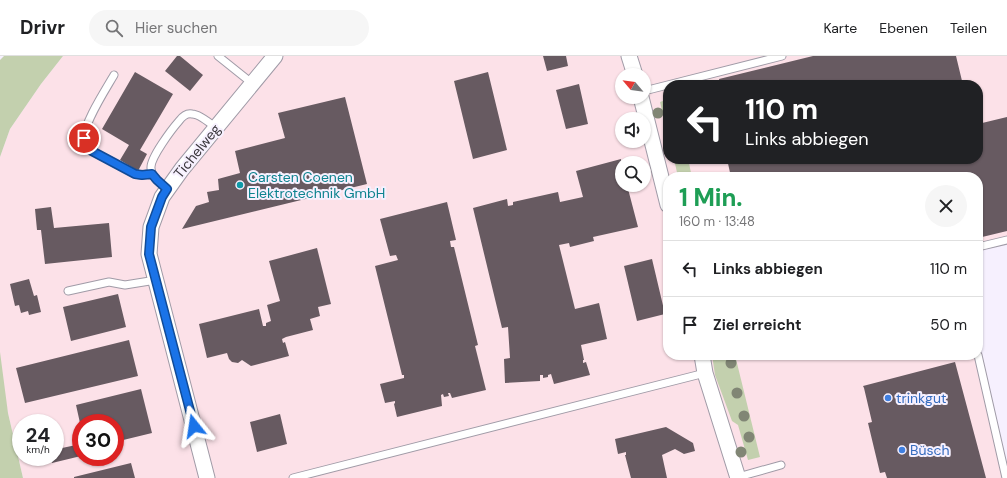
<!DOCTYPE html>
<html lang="de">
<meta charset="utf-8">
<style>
:root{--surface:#fff;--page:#f6f6f6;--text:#202124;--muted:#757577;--line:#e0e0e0}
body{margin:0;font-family:"DM Sans",sans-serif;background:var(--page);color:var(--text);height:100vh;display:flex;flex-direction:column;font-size:15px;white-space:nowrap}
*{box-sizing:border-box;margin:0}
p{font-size:13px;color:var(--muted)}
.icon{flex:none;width:22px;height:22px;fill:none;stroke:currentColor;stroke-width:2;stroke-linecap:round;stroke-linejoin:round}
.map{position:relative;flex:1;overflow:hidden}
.drawer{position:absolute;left:663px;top:116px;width:320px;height:188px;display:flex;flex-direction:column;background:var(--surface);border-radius:16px;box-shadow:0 1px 3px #0004}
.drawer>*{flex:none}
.guide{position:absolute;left:663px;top:24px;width:320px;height:84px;border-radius:16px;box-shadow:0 1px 3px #0004;background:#202124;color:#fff;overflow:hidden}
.needle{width:26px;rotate:299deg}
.tools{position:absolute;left:615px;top:12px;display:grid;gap:8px}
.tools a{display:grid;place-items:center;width:36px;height:36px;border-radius:50%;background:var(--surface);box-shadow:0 1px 3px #0004;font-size:20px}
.speed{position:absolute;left:12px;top:358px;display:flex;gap:8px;font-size:20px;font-weight:700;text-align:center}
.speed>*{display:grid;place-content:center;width:52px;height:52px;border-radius:50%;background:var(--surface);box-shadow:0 1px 3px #0004;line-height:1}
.speed small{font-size:10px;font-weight:400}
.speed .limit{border:6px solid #d22;background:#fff;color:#111}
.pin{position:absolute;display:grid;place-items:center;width:34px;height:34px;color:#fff;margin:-17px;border:2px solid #fff;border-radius:50%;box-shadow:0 1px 4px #0007}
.me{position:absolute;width:44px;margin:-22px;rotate:345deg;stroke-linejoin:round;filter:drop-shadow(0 0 3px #0008)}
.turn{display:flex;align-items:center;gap:14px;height:84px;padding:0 16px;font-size:18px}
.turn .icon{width:52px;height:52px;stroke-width:2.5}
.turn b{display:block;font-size:28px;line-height:34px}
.round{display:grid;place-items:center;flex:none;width:42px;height:42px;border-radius:21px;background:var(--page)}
.head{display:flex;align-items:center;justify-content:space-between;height:68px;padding:0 16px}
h1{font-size:24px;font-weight:800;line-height:30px;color:#1e9e55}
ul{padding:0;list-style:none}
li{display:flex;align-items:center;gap:12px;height:56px;padding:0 16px;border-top:1px solid var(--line)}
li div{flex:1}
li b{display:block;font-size:15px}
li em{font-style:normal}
header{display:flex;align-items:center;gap:24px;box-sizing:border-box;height:56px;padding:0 20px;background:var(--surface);border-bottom:1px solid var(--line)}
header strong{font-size:19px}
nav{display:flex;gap:22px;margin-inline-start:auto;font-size:14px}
.search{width:280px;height:36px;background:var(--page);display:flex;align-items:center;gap:10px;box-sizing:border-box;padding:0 14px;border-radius:22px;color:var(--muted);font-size:15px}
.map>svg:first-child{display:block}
.commercial{fill:#fce1e8;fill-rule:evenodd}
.green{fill:#c3d0ae}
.building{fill:#675a61}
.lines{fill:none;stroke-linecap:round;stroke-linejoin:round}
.lane-casing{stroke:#a09ba7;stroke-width:9}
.street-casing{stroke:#a09ba7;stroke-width:17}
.lane{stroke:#fff;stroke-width:7}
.street{stroke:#fff;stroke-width:15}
.tree{fill:#818675}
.route-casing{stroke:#114b97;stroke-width:10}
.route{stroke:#1a73e8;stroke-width:7}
.culture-dot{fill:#0f9aa8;stroke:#f6f0fe;stroke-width:1.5}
.shop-dot{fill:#3f7fe0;stroke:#f6f0fe;stroke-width:1.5}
.labels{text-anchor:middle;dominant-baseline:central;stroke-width:4;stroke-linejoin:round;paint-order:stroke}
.street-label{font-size:14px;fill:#39363b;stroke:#f6f0fe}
.culture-label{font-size:14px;fill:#0d838f;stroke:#f6f0fe;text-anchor:start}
.shop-label{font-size:14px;fill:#366cbe;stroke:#f6f0fe;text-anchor:start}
</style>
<header>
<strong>Drivr</strong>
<div class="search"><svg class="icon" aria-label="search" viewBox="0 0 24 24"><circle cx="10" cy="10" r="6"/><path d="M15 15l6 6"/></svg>Hier suchen</div>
<nav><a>Karte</a><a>Ebenen</a><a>Teilen</a></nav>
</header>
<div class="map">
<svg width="1007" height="422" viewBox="0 0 1007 422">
<rect width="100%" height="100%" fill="#f6f0fe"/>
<path class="commercial" d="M63,0H1007V184L978,191V121H668V299H978V295L1007,422H23L8,357L0,315V101L10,73L41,28ZM622,19H644V41H622ZM668,29H978V103H668ZM622,63H644V85H622ZM622,107H644V129H622ZM21,367H55V401H21ZM81,367H115V401H81Z"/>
<path class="green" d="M4,0H63L41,28L10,73L0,101V4Z
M668,43V80L660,46Z
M674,103H688L692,121H678Z
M0,296L8,357L23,422H0Z
M712,299H735L760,401L748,404L738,369L732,365L715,319Z"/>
<path class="building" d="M177,0H180L203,19L190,35L165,15Z
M543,0H566L568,10L547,15Z
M813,0H956L963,29H720L719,23Z
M135,16L173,38L140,94L147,98L138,115L120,104L129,89L102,73Z
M488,16L507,94L473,103L454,25Z
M579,28L588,68L566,73L556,34Z
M345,41L367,128L182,173L196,150L209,146L207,136L219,134L218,123L240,117L235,95L285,82L278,57Z
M1007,61V175L978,182V121H731L727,103H978V68Z
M621,103L622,129H627L638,171L593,181L594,185L570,191L569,187L559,189L575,253L599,247L607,283L581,289L584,304H583V307L586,306L590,319L554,328L551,318L548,319V321L543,322V319H540V325L505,327L504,303L510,302L508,271L502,272L473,152L507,143L508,150L513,149V146L558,136L560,146L583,141L576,115Z
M447,146L456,184L450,185L451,191H454L478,289L475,290L486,334L452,342L450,337H448L449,340L444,341L443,338L441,339L442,350L397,361L394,348L395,347V345L385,347L380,328L404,322V319H402L375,210L398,204L396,199L390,200L380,163Z
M51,151L54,172L109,167L112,201L45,208L41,174H37L35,153Z
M317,192L331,248L318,251L320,260L310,263L313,274L286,281L282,283L283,287L285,286L289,300L251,310L242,304L238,307L232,306L229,303L227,297L207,302L199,268L259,253L263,270H266V267L271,265L267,249L280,245L269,205Z
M652,203L665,258L637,265L624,210Z
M29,223L34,240L37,239L41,256L29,259L28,255L21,257L19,249L15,250L10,228Z
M118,238L126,271L71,285L63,251Z
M129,284L138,320L25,347L16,312Z
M955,306L986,422H887L885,416L880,417L868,367L872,366L864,332L863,330Z
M141,333L152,377L115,386V367H80L76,349Z
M280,358L287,388L257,396L250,366Z
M666,371L693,387L695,395L684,398L675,393L662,399L667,422H631L625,399H626V396L618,398L615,383Z
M61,387L62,392L81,388V400L52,407L50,401H55V388Z
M131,407L135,422H74V421Z"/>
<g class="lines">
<g class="lane-casing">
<path id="lane" d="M218,0L253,28
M114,19C106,33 83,68 84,83C84,88 86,90 90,94L135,118L142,119L152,117
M644,35L782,0
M167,133C161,127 151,122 151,112C150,102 172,73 179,65C182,61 187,57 192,58C199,58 210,67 216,72
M978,191L1007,184
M68,235L109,226L125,229L156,224
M978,299L1006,422
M738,421L781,409
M293,422L705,317"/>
</g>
<g class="street-casing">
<path id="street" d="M629,0L635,19
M641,41L668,149
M702,299L705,317L738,422
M207,422L149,198L151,171L162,141L182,113L275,0"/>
</g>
<use href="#lane" class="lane"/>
<use href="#street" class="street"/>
</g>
<g class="tree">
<circle cx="658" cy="57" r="5.5"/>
<circle cx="731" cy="307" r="5.5"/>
<circle cx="737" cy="337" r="5.5"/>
<circle cx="744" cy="360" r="5.5"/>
<circle cx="749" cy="381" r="5.5"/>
<circle cx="741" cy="396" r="5.5"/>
</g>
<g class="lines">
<g class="route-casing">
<path id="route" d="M84,82L85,88L90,94L135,118L142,119L152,118L157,124L167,133L162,141L151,171L149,198L194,370"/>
</g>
<use href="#route" class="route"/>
</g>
<circle class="culture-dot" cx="240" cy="129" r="4"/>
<g class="shop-dot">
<circle cx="888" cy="342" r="4"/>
<circle cx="902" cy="394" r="4"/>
</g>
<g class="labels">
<g class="street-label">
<text transform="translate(197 95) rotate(-51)">Tichelweg</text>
</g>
<g class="culture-label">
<text x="248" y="121">Carsten Coenen<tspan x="248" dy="16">Elektrotechnik GmbH</tspan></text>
</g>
<g class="shop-label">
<text x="896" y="342">trinkgut</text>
<text x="910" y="394">Büsch</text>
</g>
</g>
</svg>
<div class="tools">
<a><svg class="needle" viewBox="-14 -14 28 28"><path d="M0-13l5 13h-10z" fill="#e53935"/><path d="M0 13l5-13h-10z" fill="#757577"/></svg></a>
<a><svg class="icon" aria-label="sound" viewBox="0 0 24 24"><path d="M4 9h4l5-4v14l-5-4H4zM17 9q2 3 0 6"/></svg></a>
<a><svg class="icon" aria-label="search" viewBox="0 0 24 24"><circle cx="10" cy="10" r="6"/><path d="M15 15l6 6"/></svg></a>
</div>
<div class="speed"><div>24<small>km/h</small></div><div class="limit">30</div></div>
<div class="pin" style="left:84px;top:82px;background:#d93025"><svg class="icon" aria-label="arrive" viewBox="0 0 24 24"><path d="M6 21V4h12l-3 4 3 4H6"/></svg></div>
<svg class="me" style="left:194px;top:370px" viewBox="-20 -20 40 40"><path d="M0-17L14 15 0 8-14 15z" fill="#1a73e8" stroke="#fff" stroke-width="4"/></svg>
<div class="guide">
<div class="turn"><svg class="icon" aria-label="left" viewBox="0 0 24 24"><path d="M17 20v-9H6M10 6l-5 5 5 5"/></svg><div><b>110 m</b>Links abbiegen</div></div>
</div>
<section class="drawer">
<div class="head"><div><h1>1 Min.</h1><p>160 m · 13:48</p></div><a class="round"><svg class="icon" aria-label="close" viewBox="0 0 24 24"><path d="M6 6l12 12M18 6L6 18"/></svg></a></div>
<ul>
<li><svg class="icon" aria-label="left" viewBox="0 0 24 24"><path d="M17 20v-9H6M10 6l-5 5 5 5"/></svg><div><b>Links abbiegen</b></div><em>110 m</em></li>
<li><svg class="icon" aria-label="arrive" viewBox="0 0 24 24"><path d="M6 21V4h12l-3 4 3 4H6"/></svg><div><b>Ziel erreicht</b></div><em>50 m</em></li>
</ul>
</section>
</div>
